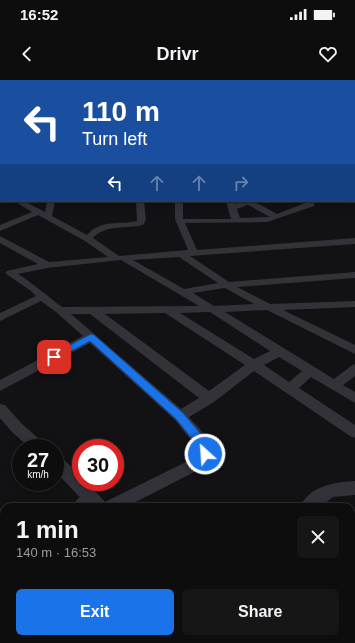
<!DOCTYPE html>
<meta charset="utf-8">
<style>
:root{--surface:#0e0d0e;--page:#171617;--text:#f1f3f6;--muted:#9b9c9e;--line:#2e2d2e;--accent:#1a73e8}
body{margin:0;font-family:Arial,sans-serif;background:var(--page);color:var(--text);height:100vh;display:flex;flex-direction:column;font-size:15px;white-space:nowrap}
*{box-sizing:border-box;margin:0}
p{font-size:13px;color:var(--muted)}
.icon{flex:none;width:22px;height:22px;fill:none;stroke:currentColor;stroke-width:2;stroke-linecap:round;stroke-linejoin:round}
.map{position:relative;flex:1;overflow:hidden}
.panel{position:absolute;left:0px;top:423px;width:355px;height:140px;display:flex;flex-direction:column;background:var(--surface);border-radius:12px 12px 0 0;box-shadow:0 2px 10px #0003,0 0 0 1px var(--line)}
.panel>*{flex:none}
.hud{position:absolute;left:0px;top:0px;width:355px;height:122px;box-shadow:0 2px 10px #0003,0 0 0 1px var(--line);background:#1a4fa0;color:#fff;overflow:hidden}
.speed{position:absolute;left:12px;top:359px;display:flex;gap:8px;font-size:20px;font-weight:700;text-align:center}
.speed>*{display:grid;place-content:center;width:52px;height:52px;border-radius:50%;background:var(--surface);box-shadow:0 2px 10px #0003,0 0 0 1px var(--line);line-height:1}
.speed small{font-size:10px;font-weight:400}
.speed .limit{border:6px solid #d22;background:#fff;color:#111}
.pin{position:absolute;display:grid;place-items:center;width:34px;height:34px;color:#fff;margin:-17px;border-radius:8px;box-shadow:0 2px 6px #0006}
.me{position:absolute;width:44px;margin:-22px;rotate:334deg;stroke-linejoin:round;filter:drop-shadow(0 0 3px #0008)}
.turn{display:flex;align-items:center;gap:14px;height:84px;padding:0 16px;font-size:18px}
.turn .icon{width:52px;height:52px;stroke-width:2.5}
.turn b{display:block;font-size:28px;line-height:34px}
.lanes{display:flex;align-items:center;height:38px;padding:0 16px;background:#0003;justify-content:center;gap:20px;direction:ltr}
.lanes .off{opacity:.35}
.round{display:grid;place-items:center;flex:none;width:42px;height:42px;border-radius:6px;background:var(--page)}
.head{display:flex;align-items:center;justify-content:space-between;height:68px;padding:0 16px}
h1{font-size:24px;font-weight:600;line-height:30px}
.button{display:flex;gap:8px;margin-top:auto;padding:8px 16px}
.button a{flex:1;height:46px;border-radius:6px;background:var(--accent);color:#fff;font-size:16px;font-weight:600;line-height:46px;text-align:center}
.button a+a{background:var(--page);color:var(--text)}
.status{display:flex;justify-content:space-between;align-items:center;height:28px;padding:0 20px;background:var(--surface);direction:ltr}
.status svg{height:11px;fill:currentColor}
header{display:flex;justify-content:space-between;align-items:center;height:52px;padding:0 16px;background:var(--surface);font-size:18px;font-weight:600}
.map>svg:first-child{display:block}
.lines{fill:none;stroke-linecap:round;stroke-linejoin:round}
.service{fill:#333239;fill-rule:evenodd}
.minor{fill:#333239;fill-rule:evenodd}
.tertiary{fill:#333239;fill-rule:evenodd}
.primary{fill:#4e4e58;fill-rule:evenodd}
.route{fill:#1a73e8;stroke:#114b97}
</style>
<div class="status"><b>16:52</b><svg viewBox="0 0 49 12"><path d="M0 12V9h3v3zM5 12V6h3v6zM10 12V3h3v9zM15 12V0h3v12zM26 1h20v11H26zM47 4h2v5h-2z"/></svg></div>
<header><svg class="icon" aria-label="back" viewBox="0 0 24 24"><path d="M15 5l-7 7 7 7"/></svg>Drivr<svg class="icon" aria-label="heart" viewBox="0 0 24 24"><path d="M12 20l-8-8c-3-5 5-10 8-4 3-6 11-1 8 4z"/></svg></header>
<div class="map">
<svg width="355" height="563" viewBox="0 0 355 563">
<rect width="100%" height="100%" fill="#121113"/>
<g class="lines">
<path class="service" d="M88,411L91,412L92,415L91,418L81,427H72C75,421 82,414 88,411Z
M4,491V500L0,502V493Z"/>
<path class="minor" d="M1,0H6L1,1Z
M32,0H37L32,1Z
M55,0H61V1H55Z
M85,0H91L85,1Z
M355,16V20L354,21V17Z
M0,34H1V38H0Z
M0,63H1V68H0Z
M0,92H1V96H0Z
M14,121H24L45,132L47,121H55L52,136L87,155C101,139 119,145 137,141L136,121H144L146,140L143,145C126,149 106,144 93,158L119,176L188,170L175,139V121H183V139H231L226,121H234L235,124C253,117 262,126 277,134L308,122H314V126L267,142L185,143L197,170L355,158V164L190,176L229,202L355,192V198L237,207L270,224L355,221V227L283,230L355,265V274L267,230L225,232L334,299L351,286L355,284V296L343,305L355,312V323L311,297L299,308L355,345V358L350,356L254,291L214,322L189,337C203,353 223,370 202,388L126,427H89L55,391V374L60,376L81,396V402H87L105,422L190,380L197,374L198,369L175,340L90,263L0,311V300L83,256L56,232L41,221L0,241V233L36,216L31,211L5,193L7,191L38,184L0,163V156L49,182L108,177L85,161L38,135L0,151V145L32,132ZM248,125L270,137L240,138L237,129ZM179,177L218,203L184,209L133,180ZM121,180L199,226L62,227C47,216 34,204 18,194L47,188ZM225,208L254,224L214,226L193,213ZM210,232L270,271L254,279L180,233ZM165,233L245,285L209,311L105,234ZM71,234H90L199,318L181,329ZM279,277L302,291L289,302L264,285Z
M0,324L5,325L22,344L45,364L47,368H30L12,352L0,338Z
M355,401V415L333,417L320,427H300C309,406 335,402 355,401Z"/>
<path class="tertiary" d="M211,0H217L218,1H212Z
M354,74H355V78H354Z"/>
<path class="primary" d="M342,0H355V3L354,1Z"/>
</g>
<path class="route" d="M91,254L94,255L183,333L206,360L211,370L209,378L205,379L201,378L198,366L176,339L90,261L57,279H51L49,277L51,275Z"/>
</svg>
<div class="speed"><div>27<small>km/h</small></div><div class="limit">30</div></div>
<div class="pin" style="left:54px;top:277px;background:#d93025"><svg class="icon" aria-label="arrive" viewBox="0 0 24 24"><path d="M6 21V4h12l-3 4 3 4H6"/></svg></div>
<svg class="me" style="left:205px;top:374px" viewBox="-20 -20 40 40"><circle r="17" fill="#1a73e8" stroke="#fff" stroke-width="3"/><path d="M0-11L8 9 0 5-8 9z" fill="#fff"/></svg>
<div class="hud">
<div class="turn"><svg class="icon" aria-label="left" viewBox="0 0 24 24"><path d="M17 20v-9H6M10 6l-5 5 5 5"/></svg><div><b>110 m</b>Turn left</div></div>
<div class="lanes"><svg class="icon" aria-label="left" viewBox="0 0 24 24"><path d="M17 20v-9H6M10 6l-5 5 5 5"/></svg><svg class="icon off" aria-label="ahead" viewBox="0 0 24 24"><path d="M12 20V5M6 11l6-6 6 6"/></svg><svg class="icon off" aria-label="ahead" viewBox="0 0 24 24"><path d="M12 20V5M6 11l6-6 6 6"/></svg><svg class="icon off" aria-label="right" viewBox="0 0 24 24"><path d="M7 20v-9h11M14 6l5 5-5 5"/></svg></div>
</div>
<section class="panel">
<div class="head"><div><h1>1 min</h1><p>140 m · 16:53</p></div><a class="round"><svg class="icon" aria-label="close" viewBox="0 0 24 24"><path d="M6 6l12 12M18 6L6 18"/></svg></a></div>
<div class="button"><a>Exit</a><a>Share</a></div>
</section>
</div>
